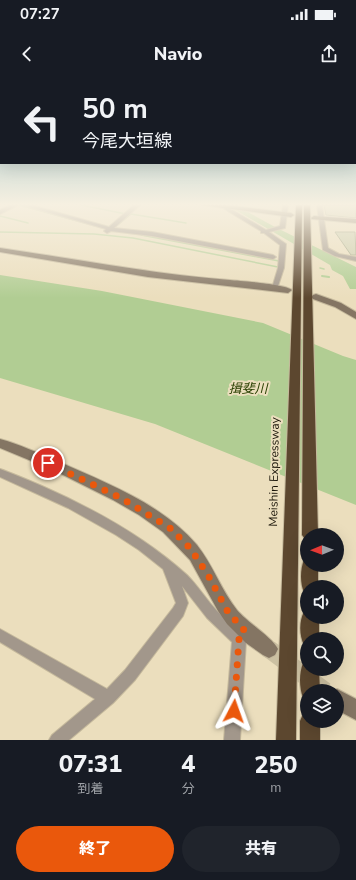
<!DOCTYPE html>
<html lang="ja">
<meta charset="utf-8">
<style>
:root{--surface:#171b24;--page:#20242c;--text:#f1f3f6;--muted:#9ea1a6;--accent:#ea580c}
body{margin:0;font-family:"Nunito Sans","Noto Sans JP",sans-serif;background:var(--page);color:var(--text);height:100vh;display:flex;flex-direction:column;font-size:15px;white-space:nowrap}
*{box-sizing:border-box;margin:0}
p{font-size:13px;color:var(--muted)}
.icon{flex:none;width:22px;height:22px;fill:none;stroke:currentColor;stroke-width:2;stroke-linecap:round;stroke-linejoin:round}
.map{position:relative;height:660px;overflow:hidden}
.sheet{display:flex;flex-direction:column;background:var(--surface);flex:1}
.sheet>*{flex:none}
.guide{position:absolute;left:0px;top:0px;width:356px;height:84px;box-shadow:0 4px 16px #0002;background:#171b24;color:var(--text);overflow:hidden}
.needle{width:26px;rotate:269deg}
.controls{position:absolute;left:300px;top:448px;display:grid;gap:8px}
.controls a{display:grid;place-items:center;width:44px;height:44px;border-radius:50%;background:var(--surface);box-shadow:0 4px 16px #0002;font-size:20px}
.pin{position:absolute;display:grid;place-items:center;width:34px;height:34px;color:#fff;margin:-17px;border:2px solid #fff;border-radius:50%;box-shadow:0 1px 4px #0007}
.me{position:absolute;width:44px;margin:-22px;rotate:4deg;stroke-linejoin:round;filter:drop-shadow(0 0 3px #0008)}
.turn{display:flex;align-items:center;gap:14px;height:84px;padding:0 16px;font-size:18px}
.turn .icon{width:52px;height:52px;stroke-width:2.5}
.turn b{display:block;font-size:28px;line-height:34px}
.eta{display:flex;justify-content:space-evenly;align-items:center;height:68px;text-align:center}
.eta b{font-size:24px;font-weight:800;line-height:28px}
.button{display:flex;gap:8px;margin-top:auto;padding:8px 16px}
.button a{flex:1;height:46px;border-radius:24px;background:var(--accent);color:#fff;font-size:16px;font-weight:800;line-height:46px;text-align:center}
.button a+a{background:var(--page);color:var(--text)}
.status{display:flex;justify-content:space-between;align-items:center;height:28px;padding:0 20px;background:var(--surface);direction:ltr}
.status svg{height:11px;fill:currentColor}
header{display:flex;justify-content:space-between;align-items:center;height:52px;padding:0 16px;background:var(--surface);font-size:18px;font-weight:800}
.map>svg:first-child{display:block}
.water{fill:#b1cd93}
.lines{fill:none;stroke-linecap:round;stroke-linejoin:round}
.stream-far1{stroke:#b1cd93;stroke-width:1.5}
.stream{stroke:#b1cd93;stroke-width:2}
.building{fill:#cacba9;stroke:#a1a382}
.secondary-tunnel{stroke:#cbc0a2;stroke-width:18;stroke-dasharray:18 9;stroke-linecap:butt}
.street-casing{stroke:#c5b99c;stroke-width:2}
.secondary-casing{stroke:#c5b99c;stroke-width:2}
.highway-casing{stroke:#c5b99c;stroke-width:2}
.street{fill:#a2978b;fill-rule:evenodd}
.secondary{fill:#847563;fill-rule:evenodd}
.highway{fill:#5c472f;fill-rule:evenodd}
.route{stroke:#ea580c;stroke-width:7;stroke-dasharray:0 12.6}
.labels{text-anchor:middle;dominant-baseline:central;stroke-width:4;stroke-linejoin:round;paint-order:stroke}
.street-label{font-size:12px;fill:#181307;stroke:#ebdebd}
.water-label{font-size:13px;font-style:italic;fill:#283f00;stroke:#ebdebd}
</style>
<div class="status"><b>07:27</b><svg viewBox="0 0 49 12"><path d="M0 12V9h3v3zM5 12V6h3v6zM10 12V3h3v9zM15 12V0h3v12zM26 1h20v11H26zM47 4h2v5h-2z"/></svg></div>
<header><svg class="icon" aria-label="back" viewBox="0 0 24 24"><path d="M15 5l-7 7 7 7"/></svg>Navio<svg class="icon" aria-label="share" viewBox="0 0 24 24"><path d="M12 15V3M7 8l5-5 5 5M5 13v7h14v-7"/></svg></header>
<div class="map">
<svg width="356" height="660" viewBox="0 0 356 660">
<rect width="100%" height="100%" fill="#ebdebd"/>
<path class="water" d="M227,125H235L275,147L356,187V209H350L343,196L332,190L330,185Z
M0,195L102,211L263,243L343,276L356,280V425L155,344L0,298Z"/>
<g class="lines">
<path class="stream-far1" d="M19,125L107,149
M81,125L126,134
M0,136L28,143
M115,147L131,134L186,143
M0,152L94,154L133,158L278,187
M141,155L279,181
M320,188L324,189"/>
<path class="stream" d="M322,196L329,197"/>
</g>
<path class="building" d="M324,125H356V138L326,135Z
M335,152H355L356,175H351Z"/>
<g class="lines">
<path class="secondary-tunnel" d="M269,569L325,611"/>
<g class="street-casing">
<path id="street" d="M11,125H18L0,134V130Z
M22,125H31L109,147L134,125H140L114,148L152,152L273,175L276,177L273,179L152,156L111,151L107,153L104,151L106,149Z
M218,125H224L266,150L280,146L283,125H288L285,148L269,152L286,164L284,188L277,209L275,210L272,208L278,188L280,165L264,153H261V151Z
M317,125H322L328,168L339,174L356,177V181L335,176L323,170Z
M0,389C14,394 28,400 42,406C94,429 145,457 187,495C195,503 202,513 210,523C218,533 228,542 238,550L243,548L248,550L250,554L246,561L240,660H224L232,562L207,538L182,506L188,523L183,536L135,600L113,623L69,660H49L52,655L95,619L0,562V549L107,609L125,590L173,528L176,523L163,489L139,470L116,455L68,428L0,397Z"/>
</g>
<g class="secondary-casing">
<path id="secondary" d="M202,125H226L291,133L294,135L291,137Z
M314,136L356,139V143L312,139L311,138Z
M0,168C77,179 152,194 230,200C241,201 286,204 292,210L288,213L148,197L0,172Z
M316,214L341,223L356,232V239L335,227L313,219L311,217L313,215Z
M0,359C19,364 38,373 57,381C105,402 162,424 197,465C213,485 221,510 237,530C247,542 273,558 278,569L275,575L269,578L263,575L246,563L227,544L218,531L190,480L163,452L139,435L113,420L53,390L0,368Z
M337,609L356,619V640L337,630V611H333Z"/>
</g>
<g class="highway-casing">
<path id="highway" d="M296,125H302L296,660H276Z
M304,125H310L318,455H307V460L305,459L302,455Z
M307,479V485H318V507H307V513L304,512C300,504 300,489 304,480Z
M307,530V537H319V559H307V566L304,565C299,555 299,541 304,532Z
M307,581V589H319L320,611H307V619L303,618C299,607 299,593 303,583Z
M307,632V641H320V660H300V641L303,634Z"/>
</g>
<use href="#street" class="street"/>
<use href="#secondary" class="secondary"/>
<use href="#highway" class="highway"/>
</g>
<linearGradient id="sky" x2="0" y2="1"><stop stop-color="#92bec6"/><stop offset="0.57" stop-color="#f6f0e1"/><stop offset="1" stop-color="#f6f0e1" stop-opacity="0"/></linearGradient>
<rect width="356" height="218" fill="url(#sky)"/>
<g class="lines">
<path class="route" d="M48,383L121,418L170,448L190,468L208,495L228,532L245,551L239,559L234,631"/>
</g>
<g class="labels">
<g class="street-label">
<text transform="translate(274 392) rotate(-89)">Meishin Expressway</text>
</g>
<g class="water-label">
<text x="248" y="309">揖斐川</text>
</g>
</g>
</svg>
<div class="controls">
<a><svg class="needle" viewBox="-14 -14 28 28"><path d="M0-13l5 13h-10z" fill="#e53935"/><path d="M0 13l5-13h-10z" fill="#9ea1a6"/></svg></a>
<a><svg class="icon" aria-label="sound" viewBox="0 0 24 24"><path d="M4 9h4l5-4v14l-5-4H4zM17 9q2 3 0 6"/></svg></a>
<a><svg class="icon" aria-label="search" viewBox="0 0 24 24"><circle cx="10" cy="10" r="6"/><path d="M15 15l6 6"/></svg></a>
<a><svg class="icon" aria-label="layers" viewBox="0 0 24 24"><path d="M12 4l9 5-9 5-9-5zM3 14l9 5 9-5"/></svg></a>
</div>
<div class="pin" style="left:48px;top:383px;background:#d93025"><svg class="icon" aria-label="arrive" viewBox="0 0 24 24"><path d="M6 21V4h12l-3 4 3 4H6"/></svg></div>
<svg class="me" style="left:234px;top:631px" viewBox="-20 -20 40 40"><path d="M0-17L14 15 0 8-14 15z" fill="#ea580c" stroke="#fff" stroke-width="4"/></svg>
<div class="guide">
<div class="turn"><svg class="icon" aria-label="left" viewBox="0 0 24 24"><path d="M17 20v-9H6M10 6l-5 5 5 5"/></svg><div><b>50 m</b>今尾大垣線</div></div>
</div>
</div>
<section class="sheet">
<div class="eta">
<div><b>07:31</b><p>到着</p></div>
<div><b>4</b><p>分</p></div>
<div><b>250</b><p>m</p></div>
</div>
<div class="button"><a>終了</a><a>共有</a></div>
</section>
